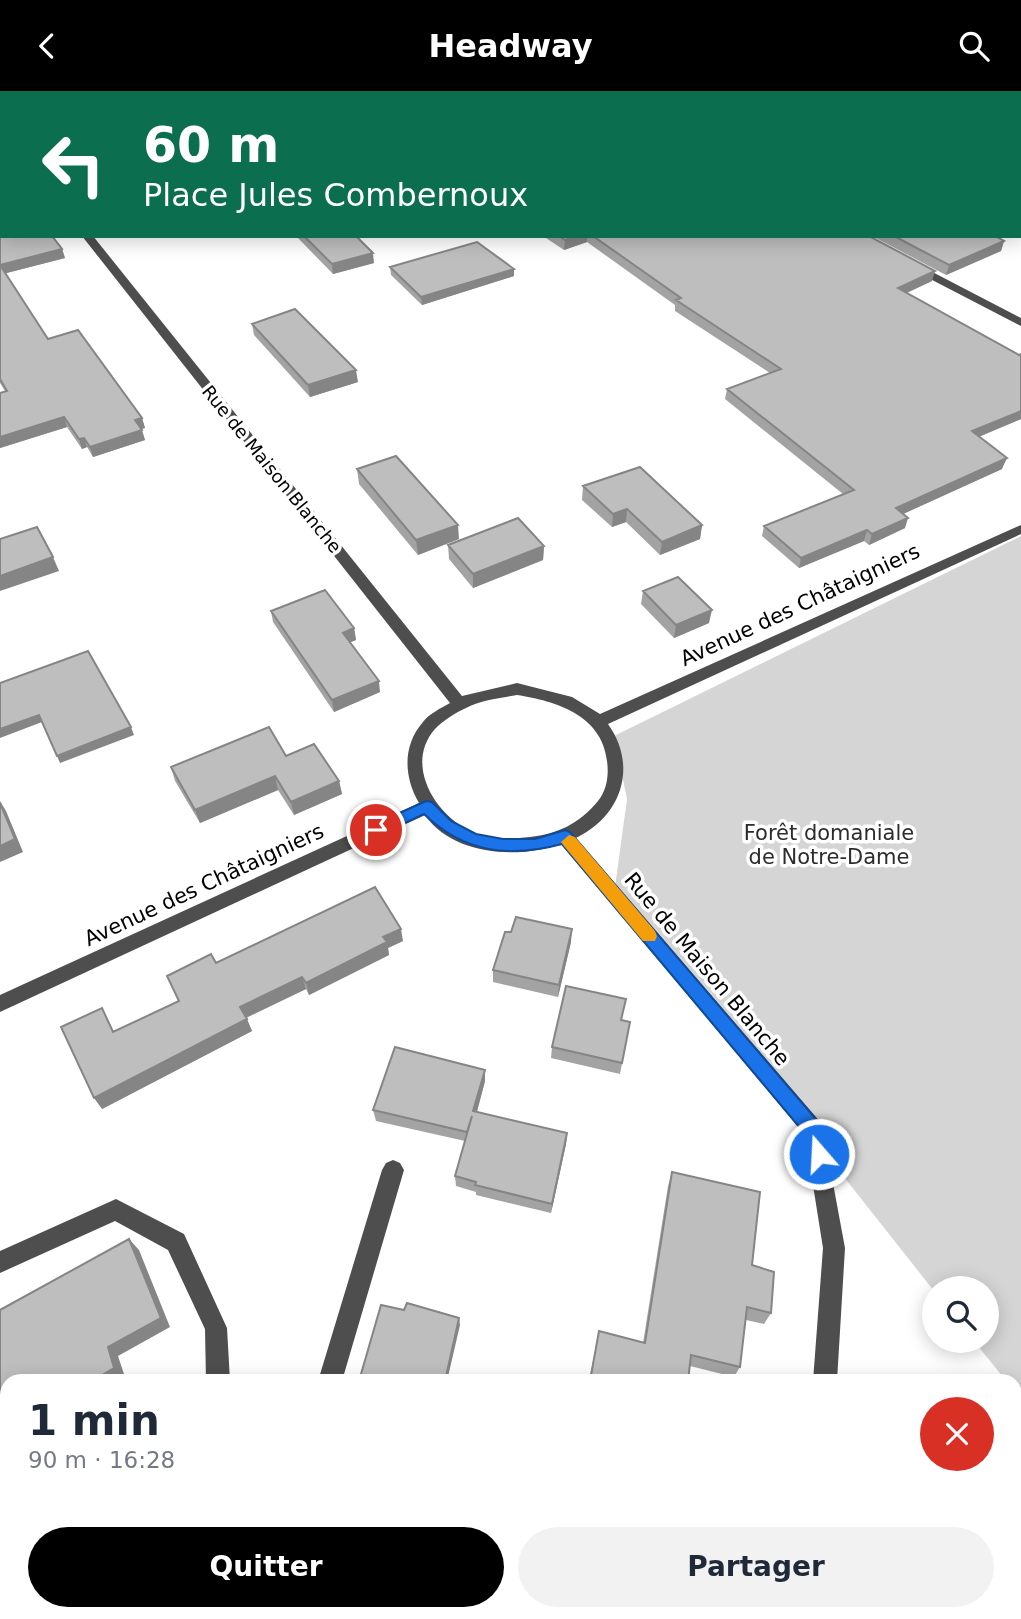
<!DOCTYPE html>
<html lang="fr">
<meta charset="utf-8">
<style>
:root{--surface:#fff;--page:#f2f2f3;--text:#1f2937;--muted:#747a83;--accent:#000}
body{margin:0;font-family:"DejaVu Sans",sans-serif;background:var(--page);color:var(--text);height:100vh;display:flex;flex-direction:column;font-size:26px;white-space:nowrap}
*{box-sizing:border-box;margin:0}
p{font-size:23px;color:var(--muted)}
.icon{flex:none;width:38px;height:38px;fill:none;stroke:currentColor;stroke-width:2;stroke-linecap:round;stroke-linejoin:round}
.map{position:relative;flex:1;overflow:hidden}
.side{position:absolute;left:0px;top:1283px;width:1022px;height:247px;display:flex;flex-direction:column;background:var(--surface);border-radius:21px 21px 0 0;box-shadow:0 4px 18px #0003}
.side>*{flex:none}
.hud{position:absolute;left:0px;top:0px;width:1022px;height:147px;box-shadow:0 4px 18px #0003;background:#0b6e4f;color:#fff;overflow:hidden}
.buttons{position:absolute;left:922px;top:1185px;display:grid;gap:14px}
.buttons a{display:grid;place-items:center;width:77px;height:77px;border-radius:50%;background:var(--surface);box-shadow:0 4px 18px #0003;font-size:35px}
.pin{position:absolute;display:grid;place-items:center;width:60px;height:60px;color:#fff;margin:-30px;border:4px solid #fff;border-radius:50%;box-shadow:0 2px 7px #0007}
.me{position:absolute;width:77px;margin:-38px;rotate:341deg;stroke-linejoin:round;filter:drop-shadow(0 0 5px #0008)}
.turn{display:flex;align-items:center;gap:24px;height:147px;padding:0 28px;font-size:32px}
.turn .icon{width:91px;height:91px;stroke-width:2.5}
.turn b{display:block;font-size:49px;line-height:60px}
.round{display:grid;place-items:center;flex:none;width:74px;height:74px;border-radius:37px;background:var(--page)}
.overview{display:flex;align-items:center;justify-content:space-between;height:119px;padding:0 28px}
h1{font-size:42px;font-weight:700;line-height:52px}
.cta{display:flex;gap:14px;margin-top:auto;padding:14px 28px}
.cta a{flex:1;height:80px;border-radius:42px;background:var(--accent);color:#fff;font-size:28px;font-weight:700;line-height:80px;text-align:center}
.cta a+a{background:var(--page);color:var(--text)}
header{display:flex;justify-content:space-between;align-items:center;height:91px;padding:0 28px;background:var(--accent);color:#fff;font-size:32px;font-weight:700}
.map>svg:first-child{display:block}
.green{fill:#d5d5d5}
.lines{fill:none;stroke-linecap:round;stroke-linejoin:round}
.minor{fill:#4e4e4e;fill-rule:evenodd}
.wall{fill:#a3a3a3}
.shaded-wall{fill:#858585}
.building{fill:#bebebe;stroke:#858585;stroke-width:2}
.route{fill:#1a73e8;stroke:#114b97;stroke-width:2}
.slow{fill:#f59e0b}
.labels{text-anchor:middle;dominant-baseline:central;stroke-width:7;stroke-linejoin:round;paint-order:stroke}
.far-street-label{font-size:18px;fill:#000;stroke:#fff}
.street-label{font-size:21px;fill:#000;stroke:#fff}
.park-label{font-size:21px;fill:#2c2c2c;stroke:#fff}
</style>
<header><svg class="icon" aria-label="back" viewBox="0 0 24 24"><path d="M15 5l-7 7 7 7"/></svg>Headway<svg class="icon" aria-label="search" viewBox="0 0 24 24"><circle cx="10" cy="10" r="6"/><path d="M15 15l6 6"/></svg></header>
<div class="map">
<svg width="1021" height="1528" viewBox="0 0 1021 1528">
<rect width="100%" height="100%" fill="#fff"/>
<path class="green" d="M1021,445V1309L1015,1301V1290H1006L974,1250H987V1197H934V1200L615,796L627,708L614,645Z"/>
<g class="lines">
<path class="minor" d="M0,33L2,34V41L0,40Z
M82,145H93L462,605L517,592L572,606L600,623L1021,434V443L608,633C638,675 622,725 576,747L822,1033L845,1157L837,1290H813L823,1157L805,1044L561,753C519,768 453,765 425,724L0,921V904L419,712C404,686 402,655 423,631C429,623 441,617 450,612ZM517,604C556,610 602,624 607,670C609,684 607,699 598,710C580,732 558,743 530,746C509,748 487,749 468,739C433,721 405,672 435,638C442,630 457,621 466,617C480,609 501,607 517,604Z
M909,173H917L1021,227V235L909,177Z
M393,1069L400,1072L404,1079L342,1290H318L382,1079L386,1072Z
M116,1108L184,1143L227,1237L230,1290H206L205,1238L168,1159L115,1130L0,1182V1160Z
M171,1522H197L195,1528H169Z
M797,1522H823L822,1528H796Z"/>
</g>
<path class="wall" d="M0,97L2,145L62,158L65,167L6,182L48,248L142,327L145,337L141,338L145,349L93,366L87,356L82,358L67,336L0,357V302L5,300L0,292Z
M296,145H356L374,172L333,183Z
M543,145H869L932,190L907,202L1019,264L1021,263V328L979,346L1002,378L903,423L905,437L869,454L864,450L799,477L762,445L764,435L843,403L725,308L727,298L770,282L675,220V214L587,151L564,159Z
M872,145H995L1004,150L1001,160L946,184Z
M390,176L514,185L422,214L391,184Z
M252,233L358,291L310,306L254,244Z
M357,378L459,448L418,464L359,393Z
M583,395L702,434L700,448L660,464L626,431L612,436L582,409Z
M448,454L544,455L543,469L473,497L449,468Z
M643,500L709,532L674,547L641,513Z
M271,520L354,537L356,549L350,551L380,601L334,621L273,531Z
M286,665L339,690L342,703L294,724L278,699L200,732L175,690L171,676Z
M403,850L388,857L389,864L309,904L306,898L246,927L252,940L102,1018V917L114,941L179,910L216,872Z
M571,851L558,906L493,891V879Z
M622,930L630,931L620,983L551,967L552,956Z
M485,990L477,1021L567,1042L566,1053L551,1122L476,1104V1101L456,1095L455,1085L465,1050L376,1030L373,1019Z
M672,1081L752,1174L771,1222L764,1233L746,1229L740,1276L734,1286L690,1275L688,1290H589L599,1240L643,1252L668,1095Z
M925,1522H1015L1021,1528H931V1524Z"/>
<path class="shaded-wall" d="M702,0H730L725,2H697Z
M575,145H587V151L564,159L565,149Z
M1004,150L1001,160L946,184L949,174Z
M62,158L65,167L3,183L0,174Z
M373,162L374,172L333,183L332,173Z
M514,178V185L422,214L421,206Z
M935,180L932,190L895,207L898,197Z
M356,279L358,291L310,306L308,294Z
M1021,320V328L968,350L972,340Z
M64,326L67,336L0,357V346Z
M142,327L145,337L138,339L135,329Z
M142,339L145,349L93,366L90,356Z
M84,347L87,356L82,358L79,348Z
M1007,367L1002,378L892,428L896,417Z
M627,418L626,431L612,436L613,423Z
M908,427L905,437L869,454L872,443Z
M458,434L459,448L418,464L416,449Z
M702,434L700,448L660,464L662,451Z
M867,439L864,450L799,477L801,467Z
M544,455L543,469L473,497V483Z
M53,466L59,480L0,500V485Z
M712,519L709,532L674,547L676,534Z
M354,537L356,549L344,554L343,542Z
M379,590L380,601L334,621L332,609Z
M39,624L42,631L0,647V638Z
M131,636L134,644L60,672L57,665Z
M275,685L278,699L200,732L195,719Z
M339,690L342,703L294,724L291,711Z
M0,710L6,720L23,761L0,771Z
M401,838L403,850L388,857L389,864L309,904L306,892L383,846Z
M572,838L571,851L558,906L559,894Z
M302,886L306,898L245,927L240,916Z
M247,928L252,940L102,1018L94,1007Z
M485,979V990L474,1031L473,1020Z
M567,1042L566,1053L551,1122L552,1113Z
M129,1148L139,1159L170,1236L118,1265L125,1286L118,1290H92L108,1256Z
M459,1227L460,1234L447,1290H445Z
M7,1338V1353L0,1357V1342Z
M76,1522H86L88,1528H78Z"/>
<path class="building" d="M48,0H702L697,2H50Z
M1021,21V104H1020V22Z
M0,97L2,99V145H52L62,158L0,174Z
M304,145H356L373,162L332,173Z
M559,145H575L565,149Z
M593,145H869L935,180L898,197L1019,264L1021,263V320L972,340L1007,367L896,417L908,427L872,443L867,439L801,467L764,435L854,399L727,298L781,278L676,209L681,207Z
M894,145H995L1004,150L949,174Z
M477,151L514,178L421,206L390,176Z
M0,174L48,248L78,239L142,327L135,329L142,339L90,356L84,347L79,348L64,326L0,346V302L7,300L0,288Z
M295,218L356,279L308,294L252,233Z
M396,365L458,434L416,449L357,378Z
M640,376L702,434L662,451L627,418L613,423L583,395Z
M518,427L544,455L473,483L448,454Z
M37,436L53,466L0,485V448Z
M678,486L712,519L676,534L643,500Z
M325,499L354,537L343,542L379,590L332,609L271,520Z
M88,560L131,636L57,665L39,624L0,638V592Z
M269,636L286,665L314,653L339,690L291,711L275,685L195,719L171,676Z
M0,712L15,748L0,755Z
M375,796L401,838L383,846L387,851L306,892L302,886L240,916L247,928L94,1007L61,936L102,917L113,941L179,910L167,885L211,863L216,872Z
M516,826L572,838L559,894L493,879L505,841H511Z
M566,895L626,908L621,929L630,931L622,972L552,956Z
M395,956L485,979L473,1020L567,1042L552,1113L475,1094L476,1091L455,1085L472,1025L467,1041L373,1019Z
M672,1081L760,1101L752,1174L774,1181L771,1222L747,1216L740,1276L691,1264L688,1290H590L599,1240L645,1252Z
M129,1148L161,1227L108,1256L114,1277L92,1290H7V1338L0,1342V1219Z
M407,1212L459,1227L445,1290H359L381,1214L404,1219Z
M1015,1424L1021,1426V1528H941V1522H1015Z
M45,1522H76L78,1528H36Z"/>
<path class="route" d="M426,710L432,711L451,730L476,743L503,748H535L565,739L570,741L821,1034L828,1063L825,1070L819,1073L812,1070L806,1044L562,753C510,767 464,762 424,723L382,743H371L368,739L371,735Z"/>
<path class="slow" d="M569,744L575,746L655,840L657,845L655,850H643L564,755L561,751Z"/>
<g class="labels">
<g class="far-street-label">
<text transform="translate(272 378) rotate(51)">Rue de Maison Blanche</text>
</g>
<g class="street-label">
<text transform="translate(800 514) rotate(-25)">Avenue des Châtaigniers</text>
<text transform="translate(204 794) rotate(-25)">Avenue des Châtaigniers</text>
<text transform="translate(707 878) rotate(50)">Rue de Maison Blanche</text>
</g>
<g class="park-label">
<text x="829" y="742">Forêt domaniale<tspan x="829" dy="24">de Notre-Dame</tspan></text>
</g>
</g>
</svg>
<div class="buttons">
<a><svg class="icon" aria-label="search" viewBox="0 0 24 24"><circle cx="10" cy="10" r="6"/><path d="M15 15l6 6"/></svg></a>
</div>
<div class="pin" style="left:376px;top:739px;background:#d93025"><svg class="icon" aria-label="arrive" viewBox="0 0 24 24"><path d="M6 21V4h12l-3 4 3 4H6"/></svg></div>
<svg class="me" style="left:819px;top:1063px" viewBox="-20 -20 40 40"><circle r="17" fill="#1a73e8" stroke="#fff" stroke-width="3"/><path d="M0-11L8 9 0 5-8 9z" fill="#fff"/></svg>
<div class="hud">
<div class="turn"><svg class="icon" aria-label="left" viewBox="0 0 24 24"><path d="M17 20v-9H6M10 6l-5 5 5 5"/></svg><div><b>60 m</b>Place Jules Combernoux</div></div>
</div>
<section class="side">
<div class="overview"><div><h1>1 min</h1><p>90 m · 16:28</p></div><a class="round" style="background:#d93025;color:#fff"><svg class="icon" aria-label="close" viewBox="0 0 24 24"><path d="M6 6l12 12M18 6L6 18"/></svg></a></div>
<div class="cta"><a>Quitter</a><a>Partager</a></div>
</section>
</div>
